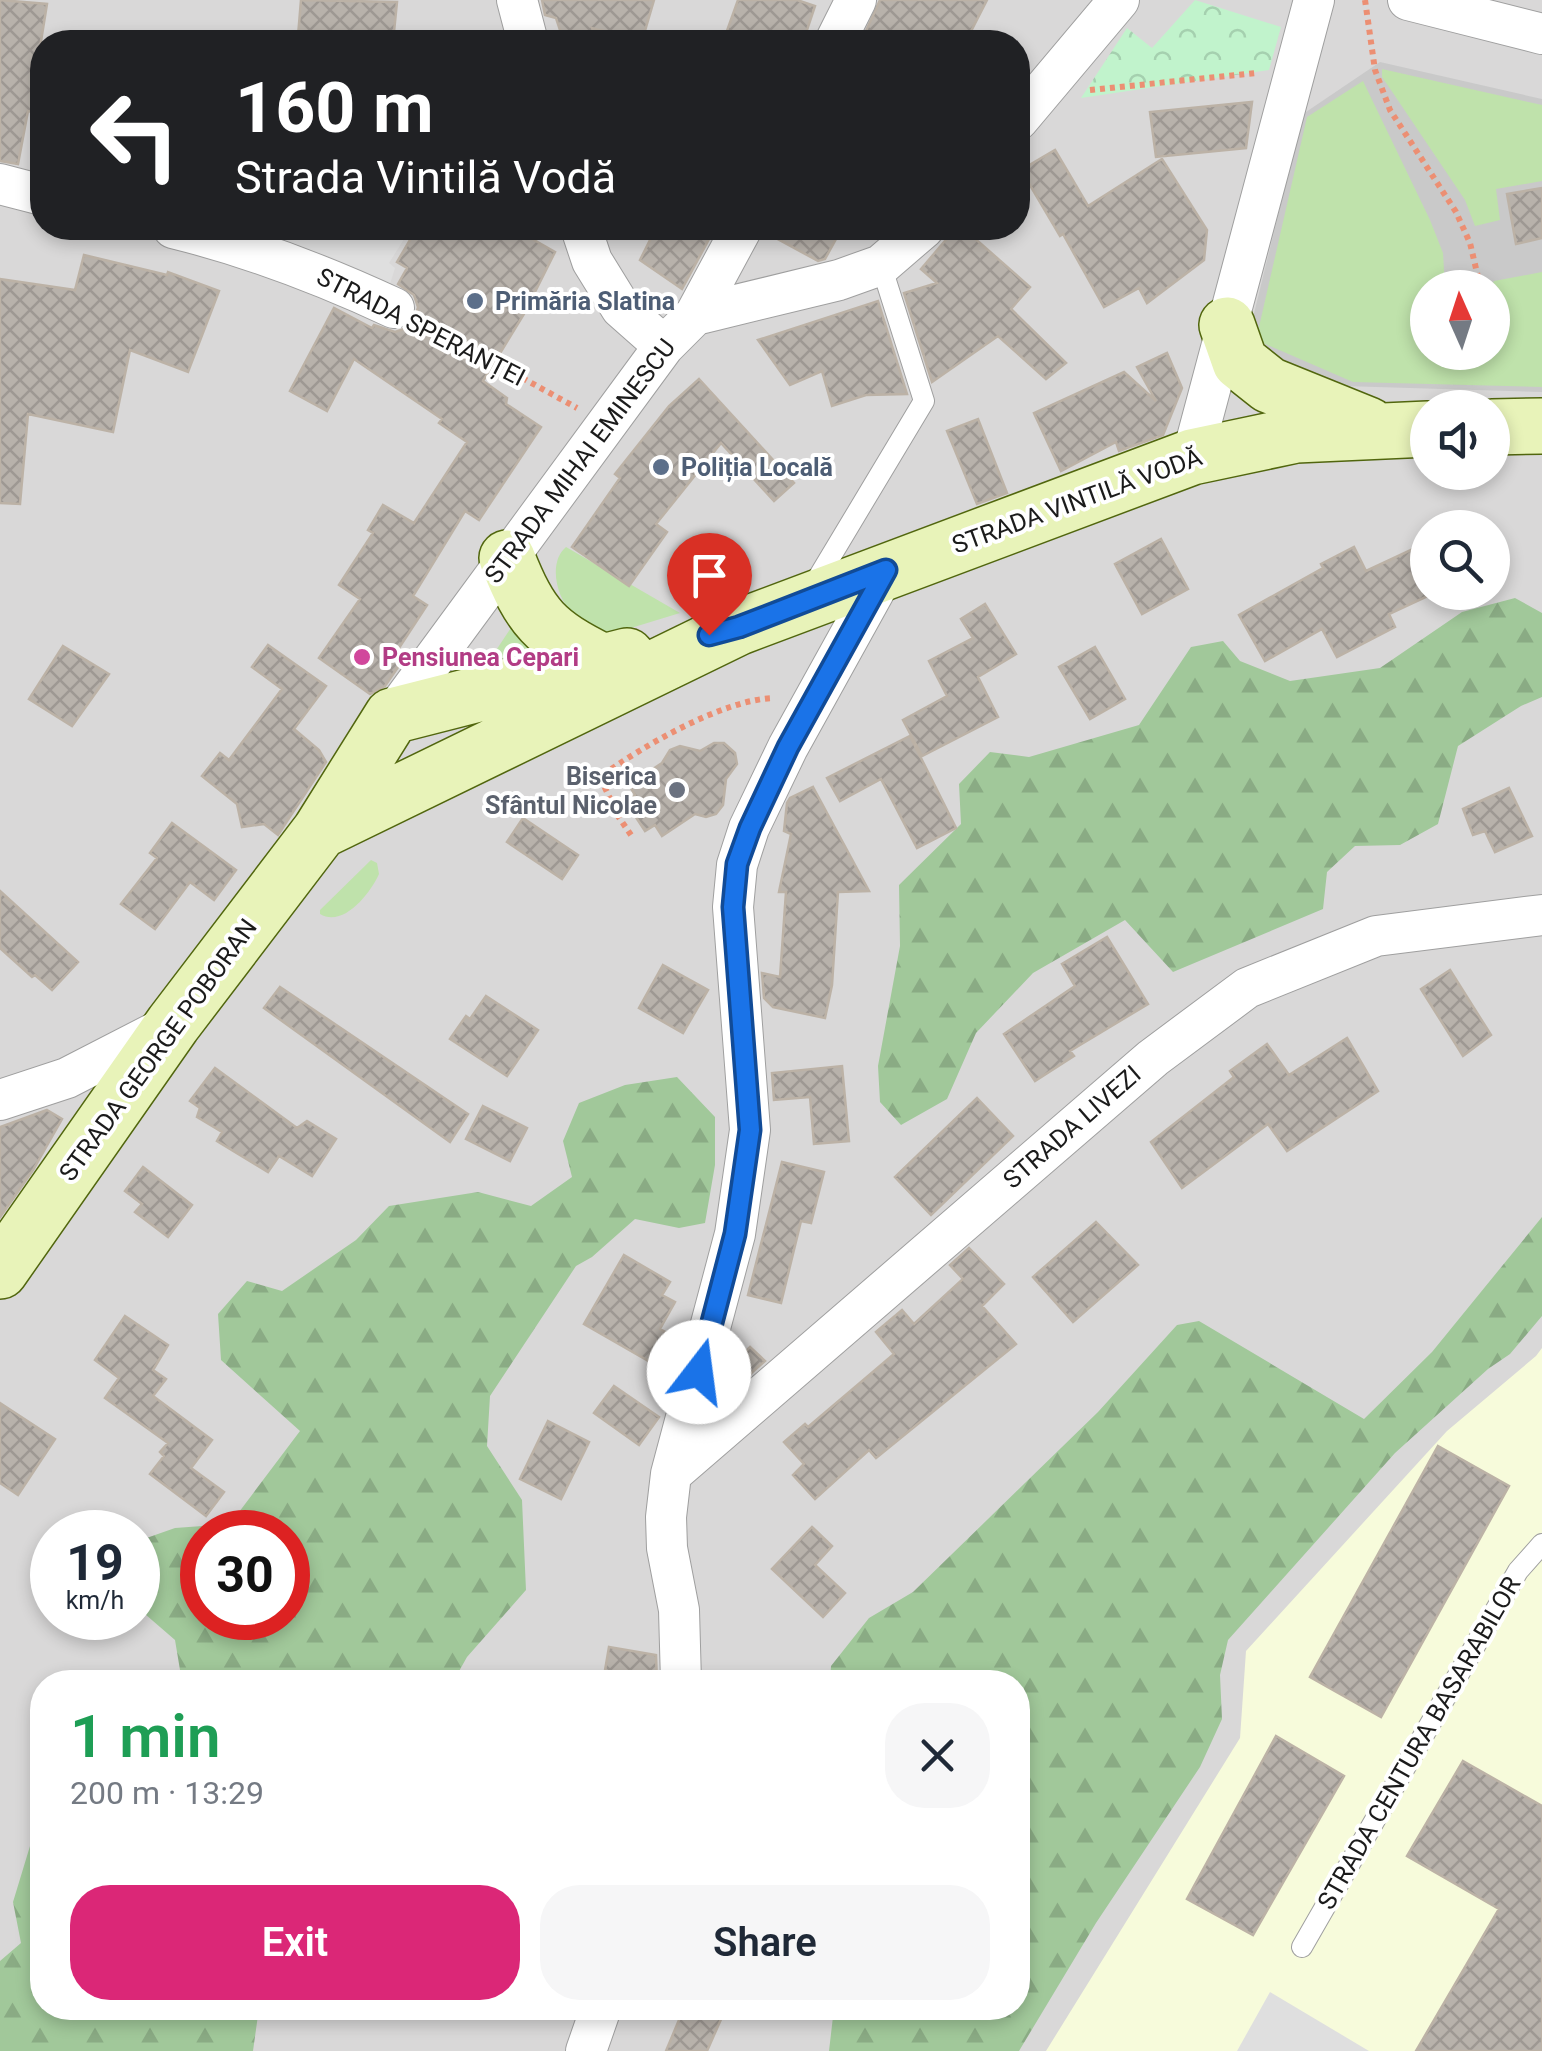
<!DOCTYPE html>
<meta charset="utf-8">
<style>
:root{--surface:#fff;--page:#f6f6f7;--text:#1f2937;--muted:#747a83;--accent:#db2777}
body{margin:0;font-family:Roboto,sans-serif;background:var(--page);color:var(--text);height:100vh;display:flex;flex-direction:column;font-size:38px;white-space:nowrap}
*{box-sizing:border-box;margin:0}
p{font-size:32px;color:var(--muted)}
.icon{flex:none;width:55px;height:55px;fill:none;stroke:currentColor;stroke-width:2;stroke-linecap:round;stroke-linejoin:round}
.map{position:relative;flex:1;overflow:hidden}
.sheet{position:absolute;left:30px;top:1670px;width:1000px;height:350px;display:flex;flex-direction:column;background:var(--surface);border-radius:40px;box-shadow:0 5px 15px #0003}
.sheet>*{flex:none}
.guide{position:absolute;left:30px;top:30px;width:1000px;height:210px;border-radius:40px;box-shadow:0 5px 15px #0003;background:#202124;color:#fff;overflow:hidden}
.needle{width:65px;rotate:357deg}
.buttons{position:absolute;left:1410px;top:270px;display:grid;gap:20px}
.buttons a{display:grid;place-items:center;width:100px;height:100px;border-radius:50%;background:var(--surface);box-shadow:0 5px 15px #0003;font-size:50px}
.speed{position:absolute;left:30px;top:1510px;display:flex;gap:20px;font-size:50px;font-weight:700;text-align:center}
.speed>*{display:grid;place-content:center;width:130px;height:130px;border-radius:50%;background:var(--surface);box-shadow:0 5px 15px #0003;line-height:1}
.speed small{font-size:25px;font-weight:400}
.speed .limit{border:15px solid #d22;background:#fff;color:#111}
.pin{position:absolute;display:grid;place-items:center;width:85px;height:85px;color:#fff;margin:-102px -42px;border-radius:50% 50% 50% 0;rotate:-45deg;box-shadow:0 0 10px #0007}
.pin .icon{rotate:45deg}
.me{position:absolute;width:110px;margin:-55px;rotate:15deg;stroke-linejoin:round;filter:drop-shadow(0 0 8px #0008)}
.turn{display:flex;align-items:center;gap:35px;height:210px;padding:0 40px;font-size:45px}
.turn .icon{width:130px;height:130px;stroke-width:2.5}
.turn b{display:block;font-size:70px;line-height:85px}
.round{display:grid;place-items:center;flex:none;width:105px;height:105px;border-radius:40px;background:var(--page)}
.headline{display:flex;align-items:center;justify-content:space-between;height:170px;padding:0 40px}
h1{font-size:60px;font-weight:600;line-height:75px;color:#1e9e55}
.cta{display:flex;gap:20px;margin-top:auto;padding:20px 40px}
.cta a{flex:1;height:115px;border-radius:40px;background:var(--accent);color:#fff;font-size:40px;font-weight:600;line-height:115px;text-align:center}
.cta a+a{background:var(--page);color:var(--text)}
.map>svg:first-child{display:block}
.residential{fill:#d9d8d8;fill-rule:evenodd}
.education{fill:#f7fbdb}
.religious{fill:#c9c9c9;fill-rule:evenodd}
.grass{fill:#bfe2ab}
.forest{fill:url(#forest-firs);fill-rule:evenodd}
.park{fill:url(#park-crowns)}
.parking{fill:#dfdfdf}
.building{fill:url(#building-cross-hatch);stroke:#bcb2a6;stroke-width:2.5}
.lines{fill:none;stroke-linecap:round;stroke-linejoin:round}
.lane-casing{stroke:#9f9f9f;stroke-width:22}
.street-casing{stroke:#9f9f9f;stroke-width:42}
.secondary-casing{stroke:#51660e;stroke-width:58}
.path{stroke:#ec8f73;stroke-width:6;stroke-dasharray:5 5;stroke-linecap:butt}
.lane{stroke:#fff;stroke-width:20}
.street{stroke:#fff;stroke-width:40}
.secondary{stroke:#e8f3b9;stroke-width:55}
.route-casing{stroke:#114b97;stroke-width:25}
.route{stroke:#1a73e8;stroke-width:18}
.service-dot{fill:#5c6f8a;stroke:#fff;stroke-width:4}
.hotel-dot{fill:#d1479c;stroke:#fff;stroke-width:4}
.worship-dot{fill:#6b7280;stroke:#fff;stroke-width:4}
.labels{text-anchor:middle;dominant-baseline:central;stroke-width:8;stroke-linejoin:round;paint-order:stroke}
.service-label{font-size:25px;font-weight:bold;fill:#4e5e75;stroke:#fff;text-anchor:start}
.street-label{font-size:25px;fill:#1b1b1b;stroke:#fff}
.hotel-label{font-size:25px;font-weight:bold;fill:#b23c85;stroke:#fff;text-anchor:start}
.worship-label{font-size:25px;font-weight:bold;fill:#5b616d;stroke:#fff;text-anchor:end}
</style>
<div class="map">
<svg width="1542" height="2051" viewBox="0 0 1542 2051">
<defs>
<pattern id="forest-firs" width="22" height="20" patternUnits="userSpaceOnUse" patternTransform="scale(2.5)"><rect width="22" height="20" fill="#a1c89a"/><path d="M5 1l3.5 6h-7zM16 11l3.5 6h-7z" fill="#8aab84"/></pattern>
<pattern id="park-crowns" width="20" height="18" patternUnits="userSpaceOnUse" patternTransform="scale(2.5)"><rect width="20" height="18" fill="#c1f3cc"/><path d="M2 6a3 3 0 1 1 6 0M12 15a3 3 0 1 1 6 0" fill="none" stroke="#a5d0af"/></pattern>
<pattern id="building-cross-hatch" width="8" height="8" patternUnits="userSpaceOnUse" patternTransform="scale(2.5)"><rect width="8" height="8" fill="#b8b2ab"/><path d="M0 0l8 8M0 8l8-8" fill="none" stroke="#9e9893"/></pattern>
</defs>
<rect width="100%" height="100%" fill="#eceae2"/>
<path class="residential" d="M0,0H1542V2051H0ZM42,42H1018V228H42ZM1428,288H1492V352H1428ZM1428,408H1492V472H1428ZM1428,528H1492V592H1428ZM52,1532H138V1618H52ZM202,1532H288V1618H202ZM42,1682H1018V2008H42Z"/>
<path class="education" d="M1542,1348V2051H1046L1240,1738L1246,1651L1447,1431L1536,1356Z"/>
<path class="religious" d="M1380,62L1542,99V392L1343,386L1245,350L1303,114ZM1428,288H1492V352H1428Z"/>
<path class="grass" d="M1382,69L1542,105V181L1496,189L1500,220L1475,226L1465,200L1393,93L1382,77Z
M1363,81L1430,220L1443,253L1445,287L1428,288V352H1492L1491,287L1494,281L1542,272V387L1353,382L1256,340L1307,117Z
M566,547L680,613L608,635C597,629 582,622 573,614C556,598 548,562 566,547Z
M524,608L561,651L479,676Z
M371,860L377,863L379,874C370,894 343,928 320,914V910Z"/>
<path class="forest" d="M1515,598L1542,613V697L1521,706L1458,746L1438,824L1400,845L1355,846L1327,872L1323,909L1173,972L1125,920L1033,973L976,1033L947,1099L901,1125L880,1102L878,1066L900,946L899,885L961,824L959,784L990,752L1029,757L1139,725L1191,647L1223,641L1240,661L1290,681L1380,668L1462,612Z
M677,1077L715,1117V1165L705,1223L679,1228L635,1219L592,1257L576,1266L490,1396L487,1446L522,1500L526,1590L467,1657L453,1682H182L175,1640L138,1608V1541L175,1528L230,1524L300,1431L221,1360L218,1314L247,1281L282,1291L356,1240L389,1206L478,1192L531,1206L572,1177L563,1141L579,1103L625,1085ZM202,1532H288V1618H202Z
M1542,1217V1316L1510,1354L1488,1369L1395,1453L1228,1640L1220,1675L1222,1719L1200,1767L1096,1923L1019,2051H829L834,2008H1018V1682H830L831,1666L869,1618L913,1592L1098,1412L1177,1325L1199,1321L1364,1419L1432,1352Z
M42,1817V2008H259L253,2051H0V1961L21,1943L13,1902L37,1823Z"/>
<path class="park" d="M1195,0L1281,27L1269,70L1081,98L1127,28L1152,48Z"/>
<path class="parking" d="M247,228H411L389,263L395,268L390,284L246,232Z
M1270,1992L1369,2051H1237Z"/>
<path class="building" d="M0,0L47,4L38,60L42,61V114L28,111L18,164L0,161Z
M301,0L397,2L393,42L298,36Z
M542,0H654L642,41L592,28L598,42H564L556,18L545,15Z
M738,0H797L815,6L803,42H723Z
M880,0H987L968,37L958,32L952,42H861Z
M1252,102L1246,148L1156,157L1150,112Z
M1055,150L1088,206L1162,159L1207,230L1204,260L1147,303L1139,288L1104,307L1063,234L1060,236L1021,170Z
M1542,188V238L1516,244L1507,194Z
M417,228H513L555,252L524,314L483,381L507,398L506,404L541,427L479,520L465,511L413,596L427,605L397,651L405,657L385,686L370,694L319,658L360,599L339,585L373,533L368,530L383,505L414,523L467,442L439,423L442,419L354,359L327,411L290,391L334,308L372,328L374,325L395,332L407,328L415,319L418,307L414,295L398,284L407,268L397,262Z
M656,228H715L682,289L640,260Z
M766,228H842L825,259L818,261L765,232Z
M956,228H963L1030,287L1011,309L1066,363L1046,379L998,336L932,382L904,293L937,283L921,269Z
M84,255L167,275L168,272L219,291L188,372L130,350L113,432L28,414L20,504L0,503V279L75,290Z
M878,301L907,394L866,395L832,406L822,371L790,385L758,340Z
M1167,353L1182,388L1163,435L1119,451L1116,442L1061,471L1034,413L1124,372L1156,401L1137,367Z
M699,379L794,483L774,501L721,443L656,524L667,532L629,586L572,547L620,478L615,474L669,406Z
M978,419L1007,493L977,504L947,431Z
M1161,539L1188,589L1142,614L1115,564Z
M1428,542V596L1389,614L1395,627L1337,657L1322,629L1265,661L1239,615L1323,568L1321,564L1354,547L1366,571Z
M985,604L1016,654L978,677L998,717L922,756L903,720L947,696L929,661L973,638L961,619Z
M268,645L326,686L294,729L319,750L326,762L278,835L264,824L242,827L237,804L202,776L220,753L229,760L282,689L252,667Z
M63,646L109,674L72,726L29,699Z
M1095,647L1125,699L1090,719L1059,667Z
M910,736L956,828L917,848L881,779L840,801L827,778Z
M714,743H724L735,753L737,764L726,779L723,805L716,814L706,817L695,814L662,836L655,825L645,831L626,802L635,795L629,785L662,763L670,750L680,746L700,751Z
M813,787L869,891L838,892L832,985L825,1018L773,1007L764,998L762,973L780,977L786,892H779L791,834L784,831L787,803L790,798Z
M1509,788L1532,836L1495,852L1485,831L1473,835L1463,809Z
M523,818L578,855L562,879L507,842Z
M172,823L236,870L214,900L190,882L155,929L121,904L157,858L150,853Z
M0,891L78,962L52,990L35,975L32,977L0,948Z
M1107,937L1148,1004L1070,1051L1074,1056L1035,1081L1004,1034L1075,986L1062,964Z
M663,965L708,990L683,1033L639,1008Z
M1450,970L1491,1035L1463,1056L1421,989Z
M280,987L468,1114L450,1142L264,1008Z
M486,996L538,1030L507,1076L450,1039L466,1016L470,1019Z
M1347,1038L1378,1091L1287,1151L1268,1124L1182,1188L1151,1142L1234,1077L1230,1071L1267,1044L1289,1075Z
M842,1066L849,1141L814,1144L810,1097L774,1100L772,1073Z
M215,1068L297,1128L307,1121L336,1139L312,1176L279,1156L268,1172L217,1141L222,1132L197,1117L200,1108L190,1101Z
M977,1098L1013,1136L931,1215L895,1177Z
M483,1106L527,1128L510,1161L466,1139Z
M47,1110L62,1119L33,1170L0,1217V1127Z
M782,1162L824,1172L811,1223L801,1221L781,1303L748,1295Z
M143,1167L192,1205L168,1237L135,1212L142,1204L125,1191Z
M1096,1222L1138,1265L1073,1322L1033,1277Z
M969,1248L1004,1284L982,1306L1016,1344L876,1458L869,1450L815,1499L793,1475L804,1464L784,1442L805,1424L808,1427L894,1354L876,1332L902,1310L914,1324L963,1279L950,1265Z
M624,1255L670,1282L662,1295L675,1302L660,1329L669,1334L652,1363L584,1324Z
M125,1316L168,1345L153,1370L166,1379L153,1396L212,1440L191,1468L224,1492L206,1516L150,1474L164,1456L160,1452L168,1443L105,1398L119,1378L95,1360Z
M750,1347L765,1361L731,1391L721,1380L722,1375Z
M614,1386L659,1417L639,1445L594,1413Z
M0,1403L55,1439L18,1495L0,1483Z
M548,1421L589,1442L561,1499L520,1479Z
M1438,1446L1509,1486L1381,1717L1310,1677Z
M812,1527L832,1546L815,1565L845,1593L823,1617L772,1569Z
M609,1647L656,1655L657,1682H603Z
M1276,1736L1344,1776L1253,1935L1187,1899Z
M1463,1761L1542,1806V2051H1416L1499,1909L1407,1856Z
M684,2008H726L707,2051H666Z"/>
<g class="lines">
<g class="lane-casing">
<path id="lane" d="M813,586L924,401L881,265
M1302,1947L1518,1571L1542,1544"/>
</g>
<g class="street-casing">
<path id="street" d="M517,0L528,42
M1408,0L1542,34
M835,42L856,0
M1018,120L1119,0
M0,184L42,195
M173,228C250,247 321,274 394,308
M581,228L592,261L621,308L664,346
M695,315L742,228
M1192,457L1314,0
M392,716L664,346L695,315L839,280L881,265L924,228
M0,1100L67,1078L170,1025
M671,1474L1153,1058L1247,988L1376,936L1542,915
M681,1682L679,1610L667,1548L666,1517L671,1474L735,1234L750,1130L733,907L737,865L749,828L788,747L886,570
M586,2051L601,2008"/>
</g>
<g class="secondary-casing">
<path id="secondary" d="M1227,325L1240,362L1269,385L1368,425
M1492,427L1542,426
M507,558C531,619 545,633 603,662
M392,716L627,656
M320,831L739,627L1192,457L1296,435L1428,429
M0,1271L173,1024L320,831L392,716"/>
</g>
<path class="path" d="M1365,0L1375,70L1390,110L1456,212L1470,243L1478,277
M1090,90L1256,73
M426,325L577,408
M631,835L618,816L600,777C641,747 722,700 773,698"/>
<use href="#lane" class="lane"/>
<use href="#street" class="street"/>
<use href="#secondary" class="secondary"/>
</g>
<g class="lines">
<g class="route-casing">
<path id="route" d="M699,1372L735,1234L750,1130L733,907L737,864L750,828L788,747L886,570L739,627L709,635"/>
</g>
<use href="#route" class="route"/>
</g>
<g class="service-dot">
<circle cx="475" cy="301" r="10"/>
<circle cx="661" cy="467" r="10"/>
</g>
<circle class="hotel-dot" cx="362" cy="657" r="10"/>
<circle class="worship-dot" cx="677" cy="790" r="10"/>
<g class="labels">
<g class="service-label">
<text x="495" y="301">Primăria Slatina</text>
<text x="681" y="467">Poliția Locală</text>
</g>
<g class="street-label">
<text transform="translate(421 327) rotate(27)">STRADA SPERANȚEI</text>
<text transform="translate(580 461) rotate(-53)">STRADA MIHAI EMINESCU</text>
<text transform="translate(1077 501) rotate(-20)">STRADA VINTILĂ VODĂ</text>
<text transform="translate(158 1050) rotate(-54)">STRADA GEORGE POBORAN</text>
<text transform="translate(1072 1127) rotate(-41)">STRADA LIVEZI</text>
<text transform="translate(1419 1743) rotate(-60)">STRADA CENTURA BASARABILOR</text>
</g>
<g class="hotel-label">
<text x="382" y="657">Pensiunea Cepari</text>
</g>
<g class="worship-label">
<text x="657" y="776">Biserica<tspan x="657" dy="29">Sfântul Nicolae</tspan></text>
</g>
</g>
</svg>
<div class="buttons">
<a><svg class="needle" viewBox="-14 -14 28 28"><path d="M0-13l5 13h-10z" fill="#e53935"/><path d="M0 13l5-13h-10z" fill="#747a83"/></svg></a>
<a><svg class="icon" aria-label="sound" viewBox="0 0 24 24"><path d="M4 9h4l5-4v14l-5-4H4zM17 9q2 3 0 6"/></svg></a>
<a><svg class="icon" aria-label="search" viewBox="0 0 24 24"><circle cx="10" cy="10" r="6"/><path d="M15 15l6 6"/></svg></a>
</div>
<div class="speed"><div>19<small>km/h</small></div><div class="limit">30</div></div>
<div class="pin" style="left:709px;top:635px;background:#d93025"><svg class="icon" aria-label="arrive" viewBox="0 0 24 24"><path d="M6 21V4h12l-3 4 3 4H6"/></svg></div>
<svg class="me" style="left:699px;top:1372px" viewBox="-20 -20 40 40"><circle r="19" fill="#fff"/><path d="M0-13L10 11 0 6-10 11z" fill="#1a73e8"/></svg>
<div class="guide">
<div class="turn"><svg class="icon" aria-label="left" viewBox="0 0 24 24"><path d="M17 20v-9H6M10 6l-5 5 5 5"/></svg><div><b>160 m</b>Strada Vintilă Vodă</div></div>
</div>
<section class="sheet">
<div class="headline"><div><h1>1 min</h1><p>200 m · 13:29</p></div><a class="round"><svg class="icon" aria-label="close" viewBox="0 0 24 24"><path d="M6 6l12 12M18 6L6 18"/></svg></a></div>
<div class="cta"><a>Exit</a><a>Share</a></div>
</section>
</div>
